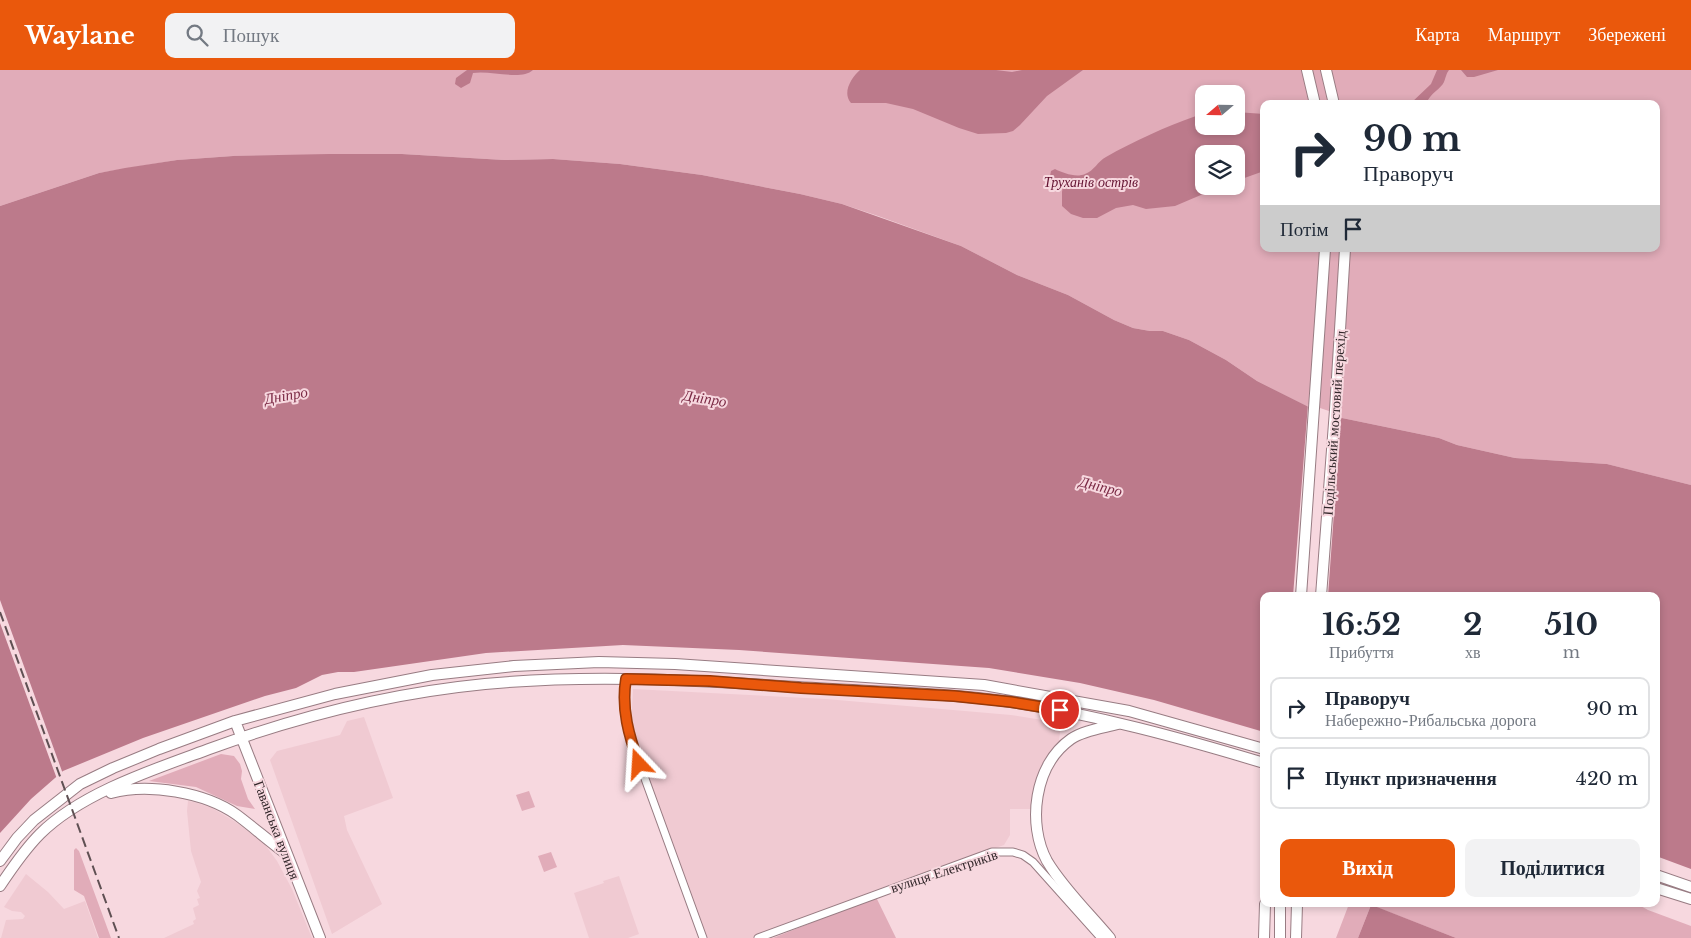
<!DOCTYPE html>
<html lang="uk">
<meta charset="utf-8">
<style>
:root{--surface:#fff;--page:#f2f2f3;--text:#1f2937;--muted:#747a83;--line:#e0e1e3;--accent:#ea580c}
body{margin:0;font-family:"Libre Baskerville",serif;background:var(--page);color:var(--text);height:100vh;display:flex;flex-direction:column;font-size:19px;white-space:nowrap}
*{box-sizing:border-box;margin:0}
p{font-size:16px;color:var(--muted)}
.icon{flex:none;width:28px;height:28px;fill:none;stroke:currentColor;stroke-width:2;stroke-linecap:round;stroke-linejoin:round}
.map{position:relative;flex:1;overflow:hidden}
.side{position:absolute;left:1260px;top:522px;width:400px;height:315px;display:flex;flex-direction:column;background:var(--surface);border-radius:10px;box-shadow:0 2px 8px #0003}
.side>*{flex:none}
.banner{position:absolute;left:1260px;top:30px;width:400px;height:152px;border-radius:10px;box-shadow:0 2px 8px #0003;background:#fff;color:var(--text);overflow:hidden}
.needle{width:32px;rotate:250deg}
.controls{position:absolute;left:1195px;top:15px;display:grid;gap:10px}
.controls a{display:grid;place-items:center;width:50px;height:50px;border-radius:10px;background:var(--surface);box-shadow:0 2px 8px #0003;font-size:25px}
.pin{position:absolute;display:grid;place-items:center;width:42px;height:42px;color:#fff;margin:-21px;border:2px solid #fff;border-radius:50%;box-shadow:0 1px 5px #0007}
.me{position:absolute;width:55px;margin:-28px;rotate:340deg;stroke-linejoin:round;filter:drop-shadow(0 0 4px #0008)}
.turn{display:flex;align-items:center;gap:18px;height:105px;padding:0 20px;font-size:22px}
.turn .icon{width:65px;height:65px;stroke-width:2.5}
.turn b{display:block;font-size:35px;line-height:42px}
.then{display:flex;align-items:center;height:48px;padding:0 20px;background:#0003;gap:10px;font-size:19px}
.eta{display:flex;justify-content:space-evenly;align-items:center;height:85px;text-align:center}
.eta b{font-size:30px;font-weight:700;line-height:35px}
.button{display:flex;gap:10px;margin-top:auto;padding:10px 20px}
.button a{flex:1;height:58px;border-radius:10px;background:var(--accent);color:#fff;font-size:20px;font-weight:700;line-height:58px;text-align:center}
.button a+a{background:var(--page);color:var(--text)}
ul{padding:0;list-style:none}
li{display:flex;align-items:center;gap:15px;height:62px;margin:0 10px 8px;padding:0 10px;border:2px solid var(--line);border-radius:10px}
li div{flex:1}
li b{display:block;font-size:19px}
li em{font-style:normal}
header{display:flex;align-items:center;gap:30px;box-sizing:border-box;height:70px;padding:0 25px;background:var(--accent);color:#fff}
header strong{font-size:24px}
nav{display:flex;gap:28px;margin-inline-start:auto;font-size:18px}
.search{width:350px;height:45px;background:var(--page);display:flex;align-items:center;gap:12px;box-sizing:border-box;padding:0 18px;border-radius:10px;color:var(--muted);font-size:19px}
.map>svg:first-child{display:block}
.built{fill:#f0cad2}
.green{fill:#e1acb9;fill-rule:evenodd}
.water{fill:#bc7a8b}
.pier{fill:#f7d8df}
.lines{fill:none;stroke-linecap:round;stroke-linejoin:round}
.street-casing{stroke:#987c83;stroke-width:9}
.secondary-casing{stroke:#987c83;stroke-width:12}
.street{stroke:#fff;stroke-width:7}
.secondary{stroke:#fff;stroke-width:10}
.rail{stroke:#5f5053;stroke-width:2;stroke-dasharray:10 5;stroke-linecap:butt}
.route-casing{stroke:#983908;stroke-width:12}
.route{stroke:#ea580c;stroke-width:9}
.labels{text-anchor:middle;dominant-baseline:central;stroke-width:4;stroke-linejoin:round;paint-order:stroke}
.park-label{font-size:14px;font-style:italic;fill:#631231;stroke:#f7d8df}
.street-label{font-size:14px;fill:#32272a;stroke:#f7d8df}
.water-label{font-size:15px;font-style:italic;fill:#7b2a45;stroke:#f7d8df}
</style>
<header>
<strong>Waylane</strong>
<div class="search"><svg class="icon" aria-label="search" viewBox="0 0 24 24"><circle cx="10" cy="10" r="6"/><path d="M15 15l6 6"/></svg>Пошук</div>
<nav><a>Карта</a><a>Маршрут</a><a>Збережені</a></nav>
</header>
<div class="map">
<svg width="1691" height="868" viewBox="0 0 1691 868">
<rect width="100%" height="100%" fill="#f7d8df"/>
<path class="built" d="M633,619L826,629L1011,645L1061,653L1058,680L1035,739H1010V765L1004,775L876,820L752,868H706L631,658Z
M364,647L393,728L344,746L347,760L382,834L332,864L270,690L277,681L340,665L347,651Z
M188,731L194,732L212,738L234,751L263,772L277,791L292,819L312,868H164L194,854L193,851L196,849L193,838L199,835L197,829L200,828L197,821L201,812L191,781L187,741Z
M26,804L48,822L64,839L85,831L98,868H1L6,850L23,849L25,846L21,842L12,841L4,837Z
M619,806L639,864L628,868H589L574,823L604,813L603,811Z"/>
<path class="green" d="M0,0H1691V415L1607,394L1515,388L1457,375L1439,368L1342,348L1313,339L1257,311L1226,290L1189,270L1163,261H1150L1133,258L1114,250L1068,225L1017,205L961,176L878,146L842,134L800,124L702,105L620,94L553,89L504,90L402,84L233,86L177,90L99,103L0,136ZM1204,24H1236V56H1204ZM1264,34H1656V179H1264ZM1204,84H1236V116H1204Z
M221,684L234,686L240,694L242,701L241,709L248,729L255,739L237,736L196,717L149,711Z
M529,721L535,737L522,741L516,725Z
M76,778L79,781L111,868H99L84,826L74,820V780Z
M551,782L557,797L544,802L538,786Z
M876,827L896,868H773Z
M1349,834H1637L1648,840L1691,856V868H1456L1371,835L1358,868H1336Z"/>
<path class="water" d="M467,0H533C521,11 491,0 473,3L470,13L461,18L455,14L456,8Z
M860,0H996L1012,2L1022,0H1083L1047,26L1020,55L1013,61L1006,63L978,64L959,58L913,39L886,33H851C842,23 851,8 860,0Z
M1437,0H1449C1446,4 1446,7 1444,12C1441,19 1430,23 1426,34H1410L1431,14Z
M1461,0H1498L1474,7H1467Z
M1236,42L1264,44V101L1236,111V84H1204V116H1222L1175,136L1146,139L1133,135L1116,138L1097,148H1083L1071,144L1062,136V122L1063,116L1061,111L1050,106L1051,101L1055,99C1063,103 1076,108 1085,104C1094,101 1098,91 1106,87C1134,71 1165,57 1196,46L1204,45V56H1236Z
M329,84H402L504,90L553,89L620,94L702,105L800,124L842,134L961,176L1017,205L1068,225L1114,250L1133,258L1150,261H1163L1189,270L1226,290L1257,311L1313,339L1342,348L1439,368L1457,375L1515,388L1607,394L1691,415V799L1656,786V526H1264V662L1154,630L1080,613L989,598L739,580L623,575L486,583L354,602H338L322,605L296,618L265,626L143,668L63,701L31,729L0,763V136L99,103L125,98L177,90L233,86Z
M1371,835L1377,837L1456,868H1358Z"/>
<path class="pier" d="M1308,334L1341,345L1328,526H1293Z
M0,530L63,704L57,709L0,553Z"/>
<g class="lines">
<g class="street-casing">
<path id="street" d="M626,609L624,632L628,662L703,868
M758,868L992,782H1013L1023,785L1033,792L1101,868"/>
</g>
<g class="secondary-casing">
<path id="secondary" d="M1307,0L1315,34
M1326,0L1334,34
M1301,526L1325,179
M1321,526L1335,340L1345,179
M235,651L320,868
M111,723C148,713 205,722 237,745C253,757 269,771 285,783
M0,791L17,768L34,750L80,714L113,698L159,679L235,651L335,624L432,605L514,596L599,592L675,594L984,615L1129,641L1264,679
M1656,805L1691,817
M0,816C12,798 25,779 40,764C82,722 158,698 212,678C300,646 392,623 485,614C589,604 694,610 798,617C869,622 940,622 1011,632C1097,645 1181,668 1264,693
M1656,818L1691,829
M1110,868C1090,844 1063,818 1047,791C1027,754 1034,695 1071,669C1084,660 1103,658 1118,654
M1264,868L1265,834
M1280,868V834
M1296,868L1297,834"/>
</g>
<use href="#street" class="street"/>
<use href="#secondary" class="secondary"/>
<path class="rail" d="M0,542L119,868"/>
</g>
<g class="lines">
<g class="route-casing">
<path id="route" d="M639,694C629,666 621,639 626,609L710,611L801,618L954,626L1011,632L1060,640"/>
</g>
<use href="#route" class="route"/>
</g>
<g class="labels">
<g class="park-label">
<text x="1091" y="112">Труханів острів</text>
</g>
<g class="street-label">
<text transform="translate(1334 353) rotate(-86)">Подільський мостовий перехід</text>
<text transform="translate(277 760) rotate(69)">Гаванська вулиця</text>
<text transform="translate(944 801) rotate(-18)">вулиця Електриків</text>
</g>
<g class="water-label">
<text transform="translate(286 325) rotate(-10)">Дніпро</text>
<text transform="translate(705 328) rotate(9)">Дніпро</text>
<text transform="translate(1101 416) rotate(14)">Дніпро</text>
</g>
</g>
</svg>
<div class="controls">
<a><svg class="needle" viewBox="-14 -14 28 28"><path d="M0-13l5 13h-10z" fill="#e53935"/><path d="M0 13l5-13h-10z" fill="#747a83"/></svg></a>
<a><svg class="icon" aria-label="layers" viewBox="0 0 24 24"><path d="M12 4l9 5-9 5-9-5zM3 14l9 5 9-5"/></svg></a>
</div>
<div class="pin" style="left:1060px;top:640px;background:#d93025"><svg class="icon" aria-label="arrive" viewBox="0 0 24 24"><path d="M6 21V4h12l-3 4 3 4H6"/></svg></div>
<svg class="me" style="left:639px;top:694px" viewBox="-20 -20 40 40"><path d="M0-17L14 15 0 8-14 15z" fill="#ea580c" stroke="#fff" stroke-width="4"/></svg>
<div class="banner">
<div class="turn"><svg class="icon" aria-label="right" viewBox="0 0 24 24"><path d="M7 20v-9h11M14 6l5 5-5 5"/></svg><div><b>90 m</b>Праворуч</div></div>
<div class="then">Потім<svg class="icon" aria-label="arrive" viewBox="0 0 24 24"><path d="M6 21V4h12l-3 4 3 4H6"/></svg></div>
</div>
<section class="side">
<div class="eta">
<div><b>16:52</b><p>Прибуття</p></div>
<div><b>2</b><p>хв</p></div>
<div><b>510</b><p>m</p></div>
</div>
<ul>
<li><svg class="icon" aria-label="right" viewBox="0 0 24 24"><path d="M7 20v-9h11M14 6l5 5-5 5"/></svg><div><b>Праворуч</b><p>Набережно-Рибальська дорога</p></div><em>90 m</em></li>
<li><svg class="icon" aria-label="arrive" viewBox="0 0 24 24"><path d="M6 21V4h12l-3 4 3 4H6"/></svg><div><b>Пункт призначення</b></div><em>420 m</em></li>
</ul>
<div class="button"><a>Вихід</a><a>Поділитися</a></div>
</section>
</div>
